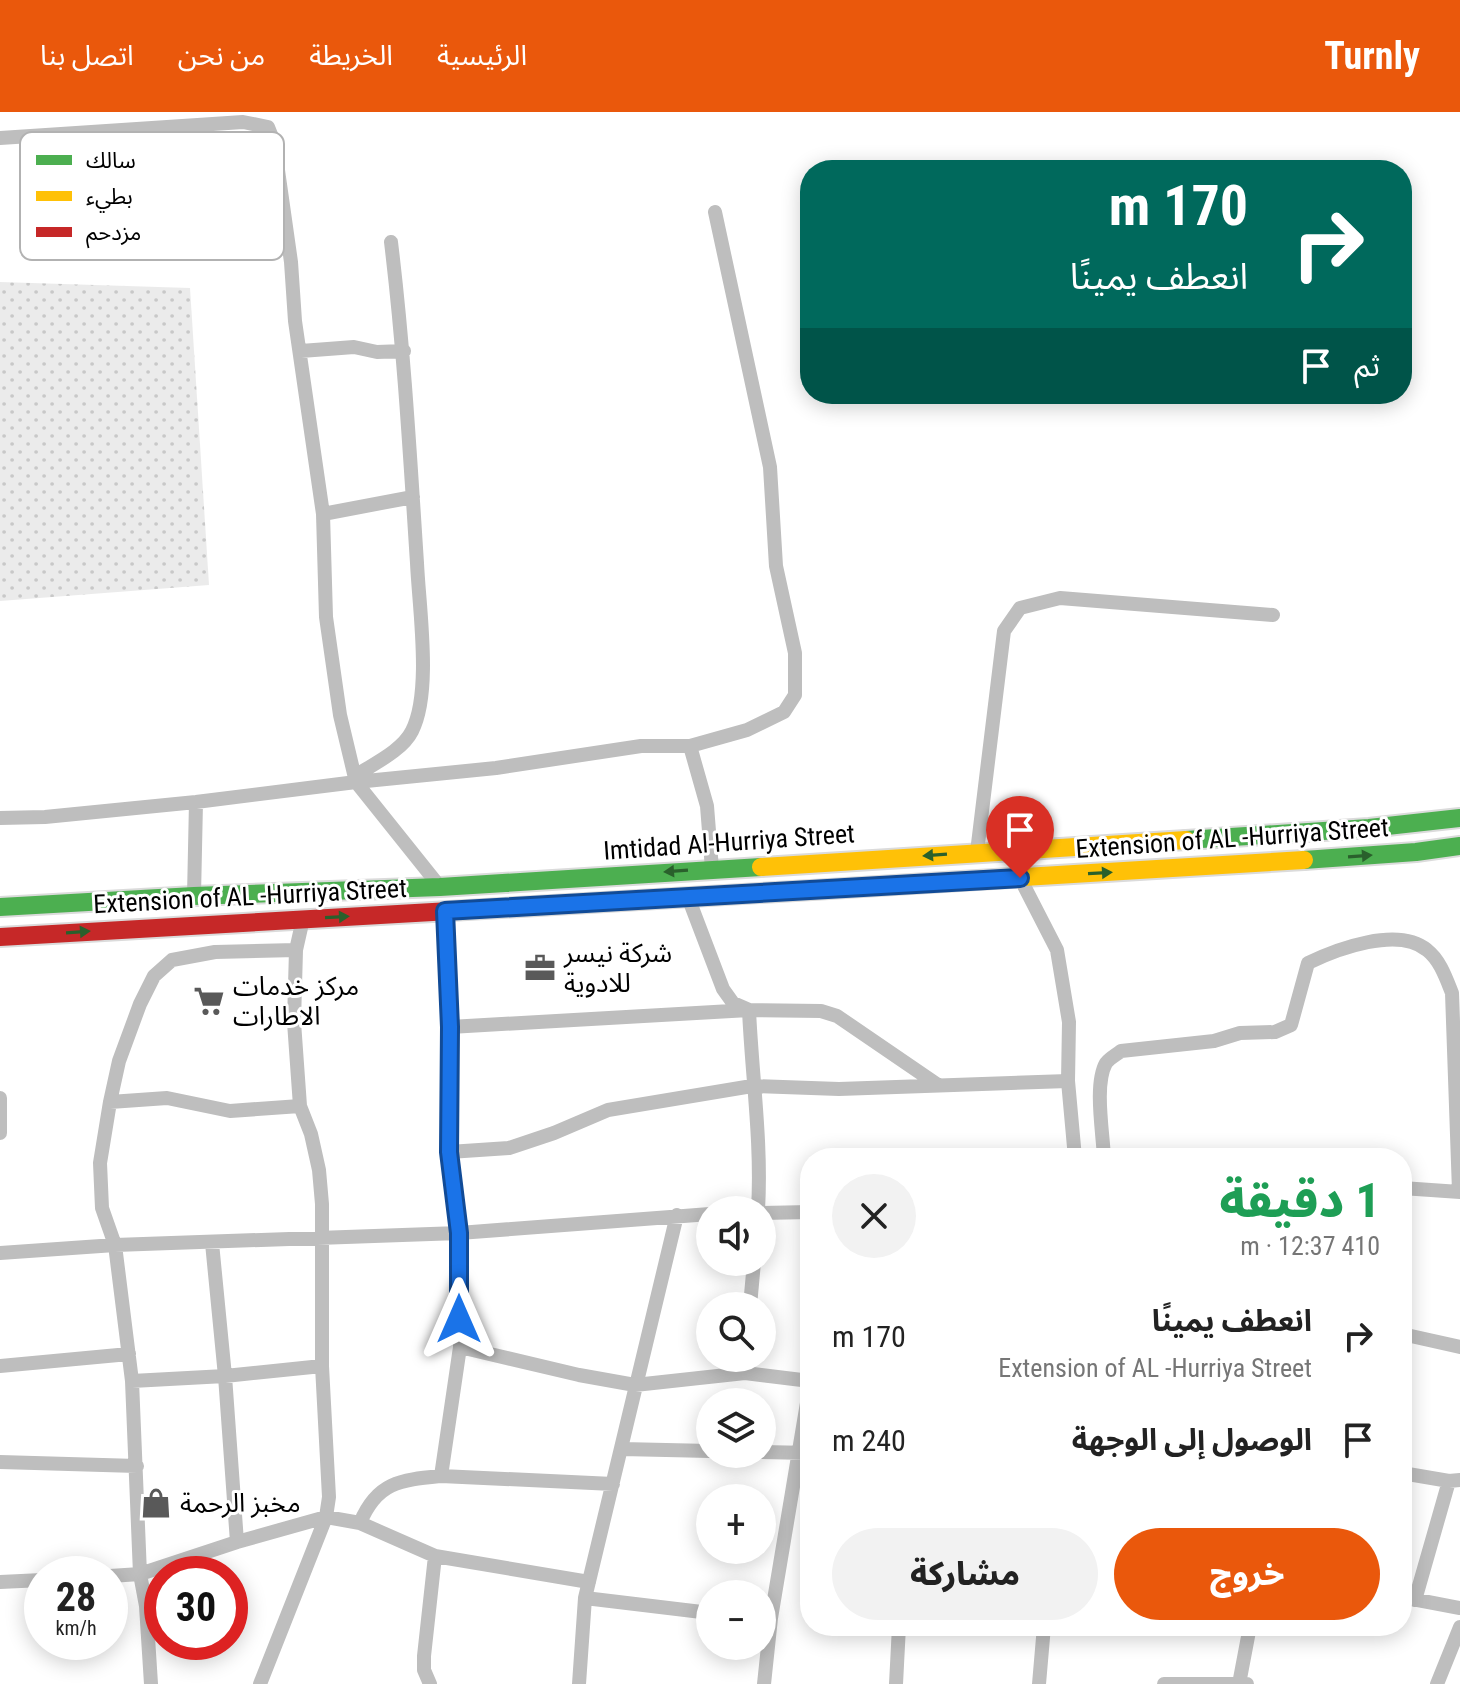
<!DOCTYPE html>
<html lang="ar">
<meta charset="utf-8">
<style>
:root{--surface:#fff;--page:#f2f2f2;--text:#222;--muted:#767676;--accent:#ea580c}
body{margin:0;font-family:"Roboto Condensed","Noto Sans Arabic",sans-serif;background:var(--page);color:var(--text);direction:rtl;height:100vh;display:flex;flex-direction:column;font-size:30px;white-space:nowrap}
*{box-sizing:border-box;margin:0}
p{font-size:26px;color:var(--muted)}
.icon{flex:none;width:44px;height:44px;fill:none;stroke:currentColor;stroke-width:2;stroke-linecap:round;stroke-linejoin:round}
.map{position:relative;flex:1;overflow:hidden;direction:ltr}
.drawer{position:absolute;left:800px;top:1036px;width:612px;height:488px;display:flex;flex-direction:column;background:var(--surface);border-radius:32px;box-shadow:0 4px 20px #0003;direction:rtl}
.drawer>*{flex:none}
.banner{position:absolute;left:800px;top:48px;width:612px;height:244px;border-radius:32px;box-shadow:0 4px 20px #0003;direction:rtl;background:#00695c;color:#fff;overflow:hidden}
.buttons{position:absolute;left:696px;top:1084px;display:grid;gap:16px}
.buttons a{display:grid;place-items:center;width:80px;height:80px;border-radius:50%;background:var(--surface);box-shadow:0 4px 20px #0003;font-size:40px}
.speed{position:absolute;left:24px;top:1444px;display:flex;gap:16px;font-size:40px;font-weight:700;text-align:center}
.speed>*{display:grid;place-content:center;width:104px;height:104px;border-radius:50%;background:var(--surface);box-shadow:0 4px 20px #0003;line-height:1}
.speed small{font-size:20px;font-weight:400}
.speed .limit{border:12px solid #d22;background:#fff;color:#111}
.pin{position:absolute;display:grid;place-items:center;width:68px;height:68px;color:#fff;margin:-82px -34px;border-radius:50% 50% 50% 0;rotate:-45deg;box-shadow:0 0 8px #0007}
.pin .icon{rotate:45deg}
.me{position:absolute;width:88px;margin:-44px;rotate:0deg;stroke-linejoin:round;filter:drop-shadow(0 0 6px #0008)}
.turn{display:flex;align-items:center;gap:28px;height:168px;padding:0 32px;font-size:36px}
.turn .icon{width:104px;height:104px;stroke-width:2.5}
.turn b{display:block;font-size:56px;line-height:68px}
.then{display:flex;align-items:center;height:76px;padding:0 32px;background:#0003;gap:16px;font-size:30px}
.round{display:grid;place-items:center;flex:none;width:84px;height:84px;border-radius:42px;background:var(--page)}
.summary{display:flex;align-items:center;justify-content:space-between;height:136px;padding:0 32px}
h1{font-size:48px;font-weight:800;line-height:60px;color:#1e9e55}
.action{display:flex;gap:16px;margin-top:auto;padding:16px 32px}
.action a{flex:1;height:92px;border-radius:48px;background:var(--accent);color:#fff;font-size:32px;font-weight:800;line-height:92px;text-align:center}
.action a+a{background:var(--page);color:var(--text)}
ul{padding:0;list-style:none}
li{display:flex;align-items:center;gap:24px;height:104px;padding:0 32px}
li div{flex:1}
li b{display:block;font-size:30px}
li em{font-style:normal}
header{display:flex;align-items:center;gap:48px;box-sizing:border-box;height:112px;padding:0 40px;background:var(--accent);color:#fff}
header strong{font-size:38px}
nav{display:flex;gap:44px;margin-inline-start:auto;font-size:28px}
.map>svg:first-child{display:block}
.grass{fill:url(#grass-dots)}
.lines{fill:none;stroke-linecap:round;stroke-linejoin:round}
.fast-casing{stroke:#dbdbdb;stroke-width:22}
.slow-casing{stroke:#dbdbdb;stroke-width:22}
.jam-casing{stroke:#dbdbdb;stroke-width:22}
.street{stroke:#bebebe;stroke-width:14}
.fast{stroke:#4caf50;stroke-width:18}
.slow{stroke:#ffc107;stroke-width:18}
.jam{stroke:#c62828;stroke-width:18}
.oneway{fill:#2a602c}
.route-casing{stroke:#114b97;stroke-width:20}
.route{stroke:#1a73e8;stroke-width:14}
.labels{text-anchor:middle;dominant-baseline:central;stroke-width:6;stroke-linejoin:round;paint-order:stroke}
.street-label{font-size:26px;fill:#000;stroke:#fff}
.poi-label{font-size:26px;fill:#000;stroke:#fff;text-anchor:start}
.key{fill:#fff;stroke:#b2b2b2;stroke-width:2}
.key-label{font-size:22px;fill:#000}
</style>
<header>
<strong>Turnly</strong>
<nav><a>الرئيسية</a><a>الخريطة</a><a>من نحن</a><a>اتصل بنا</a></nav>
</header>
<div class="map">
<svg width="1460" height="1572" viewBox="0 0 1460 1572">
<defs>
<pattern id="grass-dots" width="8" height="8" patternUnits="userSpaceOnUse" patternTransform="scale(2)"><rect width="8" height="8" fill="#ebebeb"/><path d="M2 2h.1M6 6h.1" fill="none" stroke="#c8c8c8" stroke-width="1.8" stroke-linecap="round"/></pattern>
</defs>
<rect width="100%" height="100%" fill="#fff"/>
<path class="grass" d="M0,170L190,176L209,473L0,489Z"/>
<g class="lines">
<g class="fast-casing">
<path id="fast" d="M1186,728L1369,716L1460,706
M1304,748L1416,740L1460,734
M0,795L194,784L440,775L761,755
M450,799L829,777"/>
</g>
<g class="slow-casing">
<path id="slow" d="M761,755L1186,728
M829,777L1304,748"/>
</g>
<g class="jam-casing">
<path id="jam" d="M0,825L450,799"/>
</g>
<path class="street" d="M0,26L243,10L268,15L274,30L291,150L295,209L323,402L326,505L340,603L356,670L440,775
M301,239L354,235L377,240L404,239
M323,402L413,385
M690,634L707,694L712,757
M355,664C373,652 402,639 412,619C432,580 419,496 417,451C410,344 404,237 391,130
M0,706L45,705L196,690L356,670L496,656L641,634H690L747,618L784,600L795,583V541L776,454L770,355L715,100
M977,740L1004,519L1020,496L1060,486L1273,503
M1020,766L1057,838L1069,910L1068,969L1075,1046
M194,784L196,690
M688,785L723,877L733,891L749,898C752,965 762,1031 758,1098
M296,838L303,807
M450,915L749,898L821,899L837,904L938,973
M0,986V1021
M110,990L167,986L230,999L300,994
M449,1040L509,1036L554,1021L608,998L752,974L839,977L1068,969
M1104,1046C1103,1021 1094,972 1106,951C1110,946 1116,943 1121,939L1214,929L1240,921L1275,920L1291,913L1308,851C1337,837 1398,814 1427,838C1440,848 1446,866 1452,881L1459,1079
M1402,1076L1460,1080
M762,1101L810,1100
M212,1131L225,1264L237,1430
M0,1141L115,1133L459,1121L710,1102
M750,1194L754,1150
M1402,1222L1460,1235
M460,1235L579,1263L635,1273L745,1261L810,1269
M0,1254L129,1242
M132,1269L225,1264L322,1254
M622,1337L710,1339
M762,1340L810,1341
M0,1350L137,1354
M1402,1361L1449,1369L1460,1368
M441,1364L460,1235L459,1121L449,1040L450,915L445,799
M360,1411C377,1370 400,1368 441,1364L613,1372
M110,1464L140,1462L237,1430L326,1405L360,1411L435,1444L589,1470
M0,1470L42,1468
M1402,1485L1460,1496
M585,1486L710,1501
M1415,1488L1449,1369
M151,1572L146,1494L140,1462L132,1269L115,1133L102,1096L100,1051L110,990L119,949L140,892L154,864L172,848L215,840L296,838L294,910L300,994L311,1022L319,1058L322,1092V1254L329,1385L326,1405L260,1572
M430,1572L424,1558V1544L435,1444
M579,1572L585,1486L677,1103
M764,1572L771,1506L810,1273
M896,1572L899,1514
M1039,1572L1044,1514
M1164,1572H1247
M1239,1572L1250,1514
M1437,1572L1460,1515"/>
<use href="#fast" class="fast"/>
<use href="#slow" class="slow"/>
<use href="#jam" class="jam"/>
</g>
<defs><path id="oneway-solid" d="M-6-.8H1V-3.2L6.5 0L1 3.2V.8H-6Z" transform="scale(2)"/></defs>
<g class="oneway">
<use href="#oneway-solid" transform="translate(935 743) rotate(176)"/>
<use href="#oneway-solid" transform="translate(1360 744) rotate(-4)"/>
<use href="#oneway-solid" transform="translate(676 759) rotate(176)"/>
<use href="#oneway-solid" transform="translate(1100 761) rotate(-3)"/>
<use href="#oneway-solid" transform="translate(337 805) rotate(-3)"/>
<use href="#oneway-solid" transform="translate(78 820) rotate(-4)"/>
</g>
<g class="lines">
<g class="route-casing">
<path id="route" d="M459,1207V1121L449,1040L450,915L445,799L1020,766"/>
</g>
<use href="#route" class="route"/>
</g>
<defs>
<g id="office-bare" transform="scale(2.4)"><path d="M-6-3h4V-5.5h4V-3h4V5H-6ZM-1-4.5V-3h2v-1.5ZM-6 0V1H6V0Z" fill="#595959" stroke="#fff" stroke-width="2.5" paint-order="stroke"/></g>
<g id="supermarket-bare" transform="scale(2.4)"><path d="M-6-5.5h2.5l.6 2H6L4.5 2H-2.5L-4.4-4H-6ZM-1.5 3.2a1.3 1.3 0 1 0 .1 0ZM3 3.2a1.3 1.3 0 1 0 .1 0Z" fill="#595959" stroke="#fff" stroke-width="2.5" paint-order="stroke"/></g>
<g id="shop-bare" transform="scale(2.4)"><path d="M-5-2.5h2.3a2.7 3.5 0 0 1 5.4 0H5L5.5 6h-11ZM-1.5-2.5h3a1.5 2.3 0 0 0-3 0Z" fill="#595959" stroke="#fff" stroke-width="2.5" paint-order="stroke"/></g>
</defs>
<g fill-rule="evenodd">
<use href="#office-bare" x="540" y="856"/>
<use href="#supermarket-bare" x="209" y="889"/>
<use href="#shop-bare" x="156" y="1391"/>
</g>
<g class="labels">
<g class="street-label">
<text transform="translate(1232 726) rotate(-4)">Extension of AL -Hurriya Street</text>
<text transform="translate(729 730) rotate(-4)">Imtidad Al-Hurriya Street</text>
<text transform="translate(250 784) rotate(-3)">Extension of AL -Hurriya Street</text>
</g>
<g class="poi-label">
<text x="564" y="841">شركة نيسر<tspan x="564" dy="30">للادوية</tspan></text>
<text x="233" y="874">مركز خدمات<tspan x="233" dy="30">الاطارات</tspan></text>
<text x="180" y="1391">مخبز الرحمة</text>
</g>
</g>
<rect x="20" y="20" width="264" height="128" rx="12" class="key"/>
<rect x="36" y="43" width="36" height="10" fill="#4caf50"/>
<rect x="36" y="79" width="36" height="10" fill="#ffc107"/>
<rect x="36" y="115" width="36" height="10" fill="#c62828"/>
<g class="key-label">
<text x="86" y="56">سالك</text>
<text x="86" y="92">بطيء</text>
<text x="86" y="128">مزدحم</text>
</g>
</svg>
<div class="buttons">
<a><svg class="icon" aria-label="sound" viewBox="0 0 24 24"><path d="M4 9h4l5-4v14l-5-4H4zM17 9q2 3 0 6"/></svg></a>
<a><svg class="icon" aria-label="search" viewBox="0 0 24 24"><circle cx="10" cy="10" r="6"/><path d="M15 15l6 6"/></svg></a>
<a><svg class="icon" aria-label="layers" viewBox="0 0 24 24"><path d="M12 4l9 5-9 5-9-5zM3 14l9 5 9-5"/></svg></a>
<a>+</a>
<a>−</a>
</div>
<div class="speed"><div>28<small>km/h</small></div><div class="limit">30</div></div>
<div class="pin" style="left:1020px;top:766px;background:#d93025"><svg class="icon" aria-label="arrive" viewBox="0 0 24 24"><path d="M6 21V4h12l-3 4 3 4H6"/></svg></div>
<svg class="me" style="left:459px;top:1207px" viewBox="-20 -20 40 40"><path d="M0-17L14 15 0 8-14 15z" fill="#1a73e8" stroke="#fff" stroke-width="4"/></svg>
<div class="banner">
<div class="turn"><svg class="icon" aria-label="right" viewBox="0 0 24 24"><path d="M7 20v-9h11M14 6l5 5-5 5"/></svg><div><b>170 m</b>انعطف يمينًا</div></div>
<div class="then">ثم<svg class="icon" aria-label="arrive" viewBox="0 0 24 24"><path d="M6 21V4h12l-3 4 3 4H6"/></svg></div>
</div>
<section class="drawer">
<div class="summary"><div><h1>1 دقيقة</h1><p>410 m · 12:37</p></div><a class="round"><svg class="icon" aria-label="close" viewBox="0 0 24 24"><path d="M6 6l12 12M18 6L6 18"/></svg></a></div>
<ul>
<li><svg class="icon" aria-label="right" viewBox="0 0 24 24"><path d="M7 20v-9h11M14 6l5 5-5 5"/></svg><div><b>انعطف يمينًا</b><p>Extension of AL -Hurriya Street</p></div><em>170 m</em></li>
<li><svg class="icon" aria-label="arrive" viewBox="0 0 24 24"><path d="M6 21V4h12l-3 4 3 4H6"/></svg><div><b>الوصول إلى الوجهة</b></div><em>240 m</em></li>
</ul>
<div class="action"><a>خروج</a><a>مشاركة</a></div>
</section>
</div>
